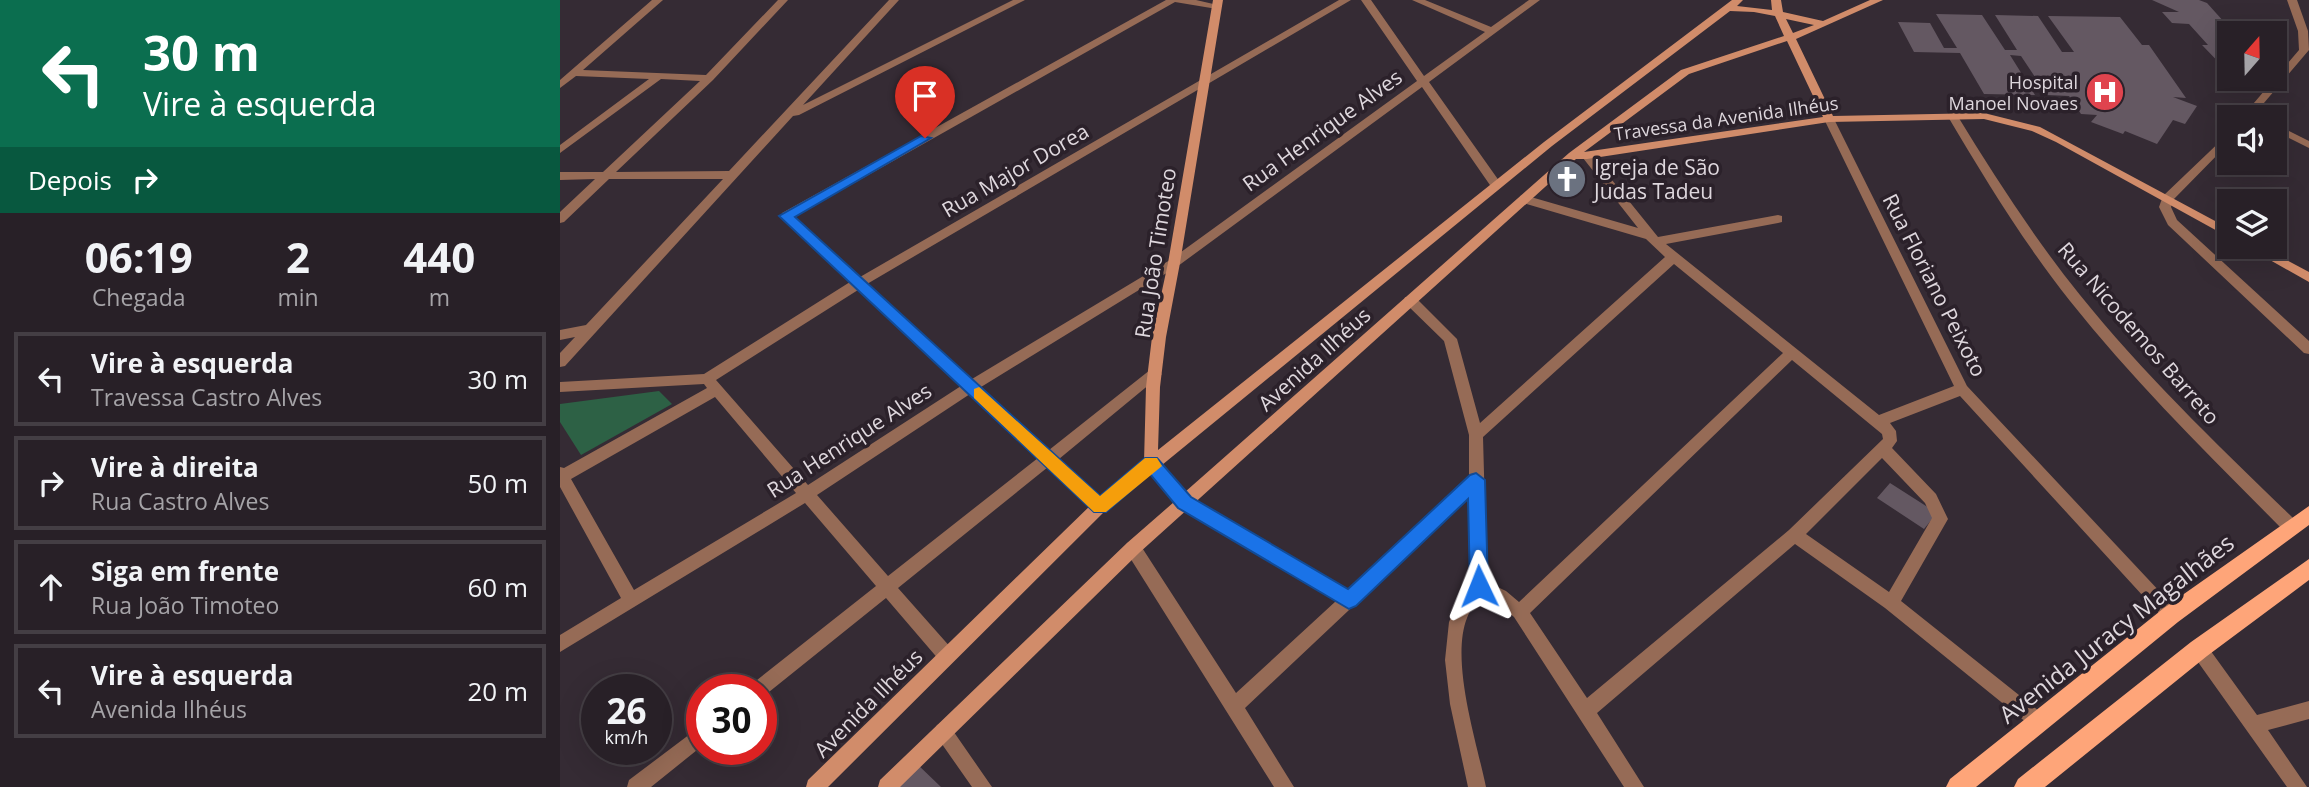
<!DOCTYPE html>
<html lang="pt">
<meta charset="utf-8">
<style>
:root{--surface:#282027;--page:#30282f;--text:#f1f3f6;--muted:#a5a3a7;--line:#443e44}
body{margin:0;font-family:"Open Sans",sans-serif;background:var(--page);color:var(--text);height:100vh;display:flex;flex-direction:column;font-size:26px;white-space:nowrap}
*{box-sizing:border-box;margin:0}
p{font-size:23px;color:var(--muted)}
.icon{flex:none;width:38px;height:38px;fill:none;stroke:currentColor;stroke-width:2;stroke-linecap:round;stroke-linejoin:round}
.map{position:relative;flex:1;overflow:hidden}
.details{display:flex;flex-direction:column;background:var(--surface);width:560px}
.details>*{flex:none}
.hud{background:#0b6e4f;color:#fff;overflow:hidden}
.needle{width:46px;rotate:20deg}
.controls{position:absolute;left:1657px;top:21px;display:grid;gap:14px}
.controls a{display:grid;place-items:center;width:70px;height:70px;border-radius:0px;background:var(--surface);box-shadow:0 7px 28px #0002,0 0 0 2px var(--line);font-size:35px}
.speed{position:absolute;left:21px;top:674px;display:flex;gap:14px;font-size:35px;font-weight:700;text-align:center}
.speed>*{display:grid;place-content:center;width:91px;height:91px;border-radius:50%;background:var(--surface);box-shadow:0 7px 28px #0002,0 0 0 2px var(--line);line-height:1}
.speed small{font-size:18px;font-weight:400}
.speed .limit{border:10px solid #d22;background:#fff;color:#111}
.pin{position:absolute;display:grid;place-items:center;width:60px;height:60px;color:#fff;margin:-72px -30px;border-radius:50% 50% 50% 0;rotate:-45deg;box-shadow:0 0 7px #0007}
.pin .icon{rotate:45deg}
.me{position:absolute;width:77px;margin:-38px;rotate:358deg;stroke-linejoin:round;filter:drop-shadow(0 0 5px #0008)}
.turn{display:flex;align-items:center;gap:24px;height:147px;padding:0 28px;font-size:32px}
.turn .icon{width:91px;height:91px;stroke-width:2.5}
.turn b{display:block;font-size:49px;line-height:60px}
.then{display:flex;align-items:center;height:66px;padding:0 28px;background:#0003;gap:14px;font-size:26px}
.eta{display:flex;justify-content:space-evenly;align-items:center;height:119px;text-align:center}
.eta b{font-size:42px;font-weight:700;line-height:49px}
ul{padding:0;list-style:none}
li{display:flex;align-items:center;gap:21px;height:94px;margin:0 14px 10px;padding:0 14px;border:4px solid var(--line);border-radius:0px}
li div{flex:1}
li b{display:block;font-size:26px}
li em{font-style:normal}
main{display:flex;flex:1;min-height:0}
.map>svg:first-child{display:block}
.green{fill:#2d6145}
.building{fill:#645862}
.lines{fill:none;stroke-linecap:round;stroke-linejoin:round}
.street{fill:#966b56;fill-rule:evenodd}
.secondary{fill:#d18c6a;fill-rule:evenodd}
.primary{fill:#fea579;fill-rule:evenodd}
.route{fill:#1a73e8;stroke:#114b97;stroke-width:2}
.slow{fill:#f59e0b}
.labels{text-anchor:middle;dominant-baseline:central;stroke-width:7;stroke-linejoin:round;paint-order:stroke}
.far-poi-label{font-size:18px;fill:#ded7dd;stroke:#2b212a;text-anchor:end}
.far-street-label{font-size:18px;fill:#ded7dd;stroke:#2b212a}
.street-label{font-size:21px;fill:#ded7dd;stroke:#2b212a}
.poi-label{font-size:21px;fill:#ded7dd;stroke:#2b212a;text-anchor:start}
.near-street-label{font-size:24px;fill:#ded7dd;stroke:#2b212a}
</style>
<main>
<section class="details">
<div class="hud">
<div class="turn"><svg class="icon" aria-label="left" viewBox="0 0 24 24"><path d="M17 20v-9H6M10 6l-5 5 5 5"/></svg><div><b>30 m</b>Vire à esquerda</div></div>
<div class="then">Depois<svg class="icon" aria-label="right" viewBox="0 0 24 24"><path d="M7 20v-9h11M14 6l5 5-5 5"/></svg></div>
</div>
<div class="eta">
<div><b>06:19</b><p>Chegada</p></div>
<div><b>2</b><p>min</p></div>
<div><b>440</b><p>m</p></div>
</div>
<ul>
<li><svg class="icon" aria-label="left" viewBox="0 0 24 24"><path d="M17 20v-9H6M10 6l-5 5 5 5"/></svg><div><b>Vire à esquerda</b><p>Travessa Castro Alves</p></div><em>30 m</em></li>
<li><svg class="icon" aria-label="right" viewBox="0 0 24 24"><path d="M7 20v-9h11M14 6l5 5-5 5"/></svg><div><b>Vire à direita</b><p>Rua Castro Alves</p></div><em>50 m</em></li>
<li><svg class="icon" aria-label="ahead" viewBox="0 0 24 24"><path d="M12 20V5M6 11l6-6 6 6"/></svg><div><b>Siga em frente</b><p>Rua João Timoteo</p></div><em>60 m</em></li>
<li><svg class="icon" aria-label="left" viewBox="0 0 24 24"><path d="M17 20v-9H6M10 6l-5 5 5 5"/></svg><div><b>Vire à esquerda</b><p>Avenida Ilhéus</p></div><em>20 m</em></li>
</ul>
</section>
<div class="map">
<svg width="1749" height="787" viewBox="0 0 1749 787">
<rect width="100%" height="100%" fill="#352b34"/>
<path class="green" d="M99,391L112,404L21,455L0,422V404Z"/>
<path class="building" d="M1592,0H1639L1647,3L1674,33H1670V74L1642,45H1648L1629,24L1612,23L1602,12H1619Z
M1376,14L1422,15L1445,50H1457L1435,15L1478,16L1502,52H1514L1488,16L1560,17L1582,45H1589L1626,98L1613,97L1637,106L1625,124L1613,120L1597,144L1565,131L1563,134L1531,122L1537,115L1521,114L1509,96L1487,95L1461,56L1450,55L1475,95L1424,94L1400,53L1354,52L1338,22L1370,23L1384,48H1397Z
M1330,483L1377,513L1364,529L1317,498Z
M355,762L381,787H320Z"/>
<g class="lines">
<path class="street" d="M92,0H103L23,70L146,75L218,0H228L153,80L56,172L169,171L329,0H339L243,105L453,0H465L239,115L233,116L5,366L0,367V353L15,337L0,340V330L26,325L163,179H49L4,222L0,223V212L35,179L0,180V172H43L140,81L101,79L0,153V145L89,79L16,76L0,88V80Z
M606,0H636L662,6L657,9L615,2L234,217L300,277L779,0H791L307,284L412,379L610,260L857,81L801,0H811L864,76L925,32L852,0H865L931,27L969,0H980L869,82L942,185L940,188H932L862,87L618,266L421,387L489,450L590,370L595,369L602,374L499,459L545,501L548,506L545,511L540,513L535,511L488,467L338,588L392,649L395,655L392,661L386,663L380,661L326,598L204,696L201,697V690H189L192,684L316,586L245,503L0,652V635L61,598L0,487V467L4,468L147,388L144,384L0,392V382L144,374L290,282L222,219V213ZM298,290L401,386L248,485L156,380ZM410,394L478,458L328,576L257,495ZM155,397L236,493L74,590L11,479Z
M1727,0H1737L1748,31L1749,50L1692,117H1682L1739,50L1738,31Z
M1392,112L1397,115C1435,177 1474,238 1520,295C1585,376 1661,448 1736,521L1738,526L1736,531L1730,533L1724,531C1651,457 1575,383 1510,301C1464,243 1425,179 1387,115Z
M1269,116L1274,119L1407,386L1617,610L1619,615L1617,620L1611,623L1605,620L1400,396L1330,423L1336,431L1337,441L1332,448L1376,494L1388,519L1341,601L1484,715L1487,721L1484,727L1478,730L1472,727L1325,608L1235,544L1037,713L1084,787H1064L954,617L934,601L922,595C916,602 910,610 907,618C890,661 917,743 926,787H908L890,704L885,660L889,622L898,602L911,584L910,496L685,708L734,787H714L567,553L565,548L567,543L573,541L579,543L676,693L776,601L619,507L616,502L619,497L624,496L629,497L787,590L909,477V435L884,341L845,303L844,300L845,297H855L897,339L920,423L1105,257L1086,239L960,202V196L964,195L1078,228L1023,158V154H1031L1098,237L1218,215L1222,216V222L1218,223L1106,244L1319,415L1394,386L1264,119ZM1114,264L1223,353L959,602L946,591L927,582L923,437ZM1232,360L1322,434L1323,439L1229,530L1027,698L970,613ZM1322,458L1365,503L1372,518L1329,592L1246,534Z
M1715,124L1749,141V148L1715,131Z
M1670,132V142L1613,200L1611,207L1617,220L1749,341V354L1744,353L1608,225L1599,207L1603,196Z
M1639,641L1645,643L1697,715L1749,701V719L1708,730L1747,787H1727L1633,655L1630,649L1633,643Z
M383,722L389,725L432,787H412L377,737L374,731L377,725Z
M142,725V746L91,787H67L69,780Z"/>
<path class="secondary" d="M653,0H663L620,263L606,337L600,387L598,450L984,142L1172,0H1183L1177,6L1212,10L1211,0H1221L1223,12L1263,21L1310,0H1323L1236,39L1273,116L1424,113L1480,127L1670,229V238L1496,142L1472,131L1424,119L1269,122L1027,159H1016L579,553L340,787H318L320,780L567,543L614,502L591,474L545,511L268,787H246L248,780L535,501L584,462L586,387L592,337L608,263ZM1170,11L1194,12L1215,16L1224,36L1121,70L1009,153L625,492L602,465L992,146ZM1226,19L1254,25L1233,33ZM1227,41L1263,117L1024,152L1129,74Z
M1687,247H1702L1749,272V282Z"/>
<path class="primary" d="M1749,506V525L1618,622L1416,787H1386L1390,779L1604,608Z
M1749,559V580L1647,656L1485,787H1454L1458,779L1631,642Z"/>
</g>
<path class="route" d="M361,136L371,138L235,217L540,496L585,458H597L631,497L788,589L910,475L916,473L925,480L928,586L926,591L919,594L913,591L910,586L908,499L796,606L789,609L618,508L590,474L546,512H534L219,216Z"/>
<path class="slow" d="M419,387L540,496L585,458H597L602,466L546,512H534L414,398V389Z"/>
<defs>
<g id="hospital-disc" transform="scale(2.0125)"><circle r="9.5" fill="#e0444e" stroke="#2b212a"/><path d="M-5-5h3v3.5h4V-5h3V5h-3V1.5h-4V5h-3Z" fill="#fff"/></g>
<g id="church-disc" transform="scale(2.0125)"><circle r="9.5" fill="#6b7280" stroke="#2b212a"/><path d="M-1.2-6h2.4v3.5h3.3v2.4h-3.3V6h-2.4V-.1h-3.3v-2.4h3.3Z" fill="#fff"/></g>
</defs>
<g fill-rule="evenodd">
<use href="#hospital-disc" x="1545" y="92"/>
<use href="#church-disc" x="1007" y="179"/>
</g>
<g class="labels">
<g class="far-poi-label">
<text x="1518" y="82">Hospital<tspan x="1518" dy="21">Manoel Novaes</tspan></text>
</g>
<g class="far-street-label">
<text transform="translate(1166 118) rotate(-8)">Travessa da Avenida Ilhéus</text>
</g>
<g class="street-label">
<text transform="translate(762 130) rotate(-36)">Rua Henrique Alves</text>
<text transform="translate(455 170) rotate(-30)">Rua Major Dorea</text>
<text transform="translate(595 253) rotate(-81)">Rua João Timoteo</text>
<text transform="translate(1375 285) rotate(63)">Rua Floriano Peixoto</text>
<text transform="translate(1579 333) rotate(49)">Rua Nicodemos Barreto</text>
<text transform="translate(754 359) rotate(-42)">Avenida Ilhéus</text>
<text transform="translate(289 440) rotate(-33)">Rua Henrique Alves</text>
<text transform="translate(308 703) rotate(-45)">Avenida Ilhéus</text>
</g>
<g class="poi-label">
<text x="1034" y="167">Igreja de São<tspan x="1034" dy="24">Judas Tadeu</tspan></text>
</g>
<g class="near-street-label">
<text transform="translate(1556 628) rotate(-38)">Avenida Juracy Magalhães</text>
</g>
</g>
</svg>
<div class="controls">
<a><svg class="needle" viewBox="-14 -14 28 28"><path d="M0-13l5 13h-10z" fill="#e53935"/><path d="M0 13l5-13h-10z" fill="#a5a3a7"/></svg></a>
<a><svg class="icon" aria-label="sound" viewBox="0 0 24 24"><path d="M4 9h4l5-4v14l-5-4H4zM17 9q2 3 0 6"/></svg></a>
<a><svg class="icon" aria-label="layers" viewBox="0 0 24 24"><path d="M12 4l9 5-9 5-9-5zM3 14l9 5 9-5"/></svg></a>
</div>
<div class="speed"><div>26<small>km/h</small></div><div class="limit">30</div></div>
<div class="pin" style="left:365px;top:138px;background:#d93025"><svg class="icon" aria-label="arrive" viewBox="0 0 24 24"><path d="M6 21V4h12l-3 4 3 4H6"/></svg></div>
<svg class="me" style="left:919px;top:586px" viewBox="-20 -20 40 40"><path d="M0-17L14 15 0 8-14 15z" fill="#1a73e8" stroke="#fff" stroke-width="4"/></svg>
</div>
</main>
